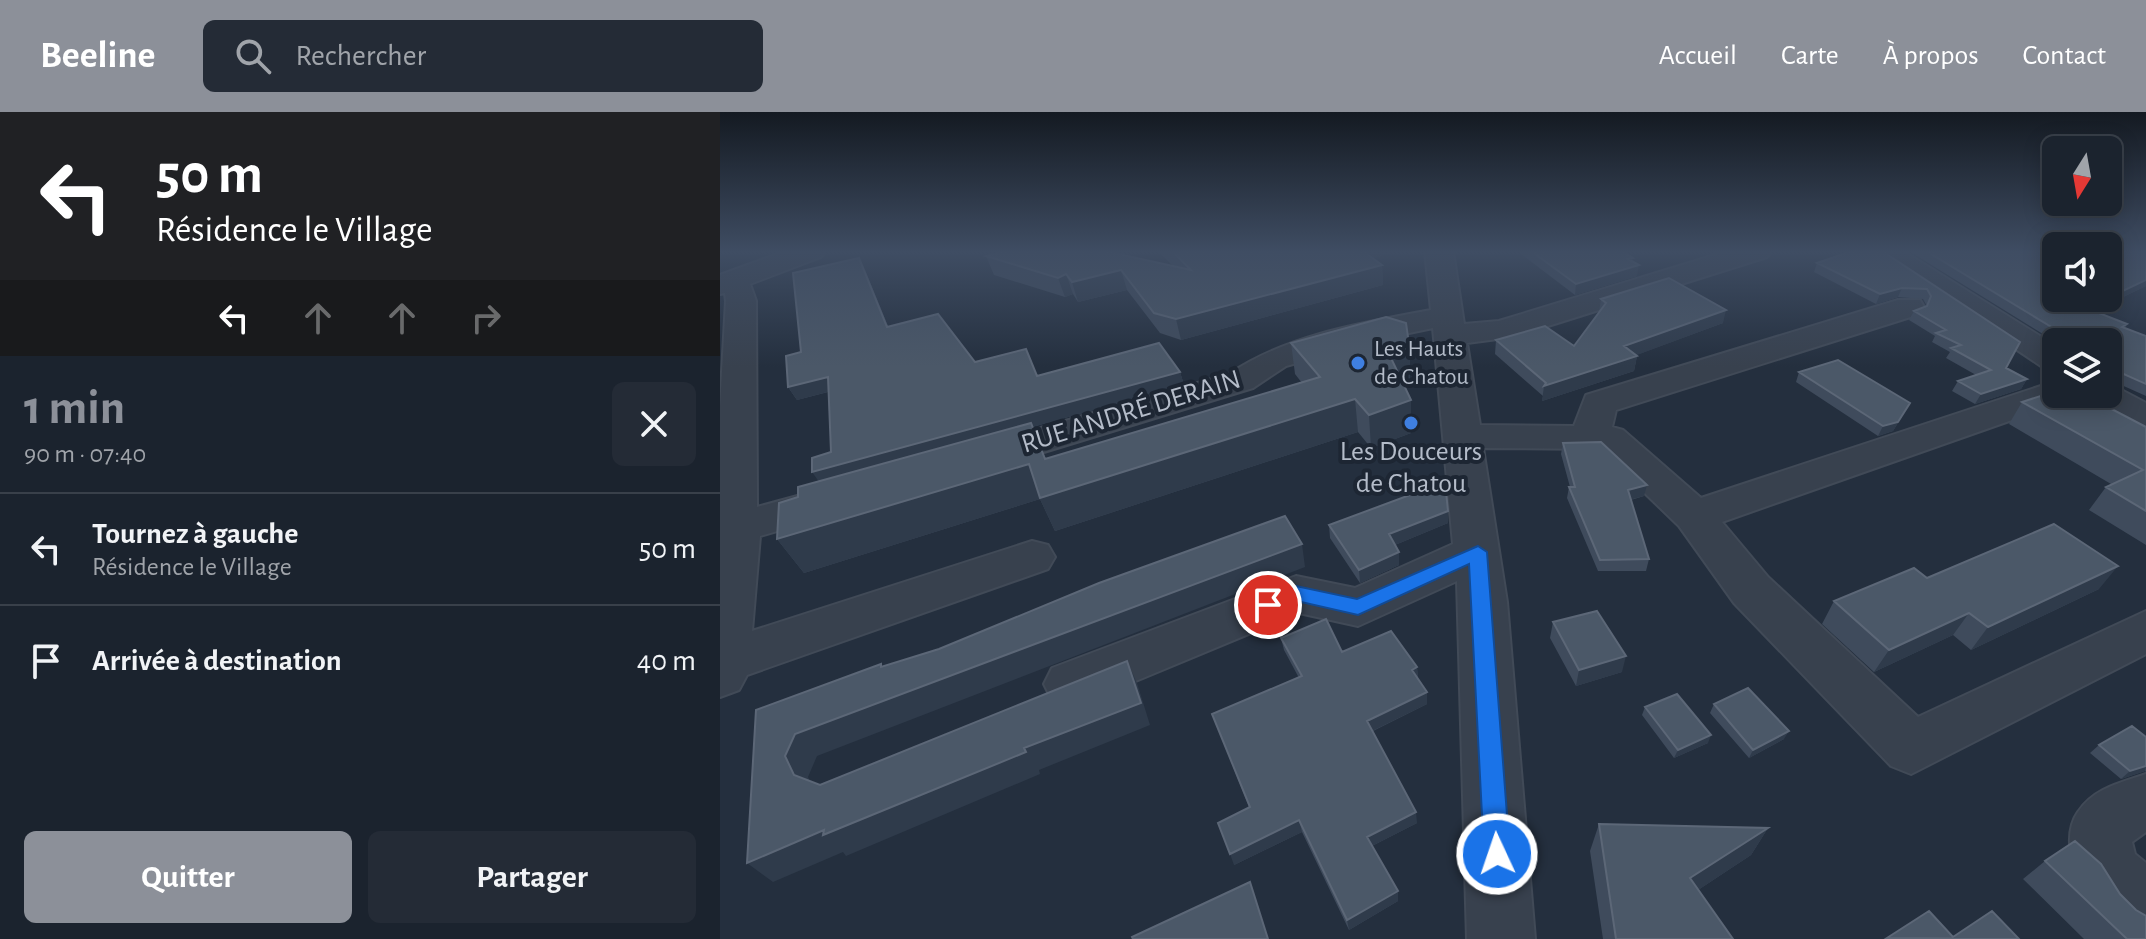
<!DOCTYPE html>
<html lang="fr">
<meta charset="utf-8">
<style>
:root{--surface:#1b232e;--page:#242b36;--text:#f1f3f6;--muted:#a0a4aa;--line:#39404a;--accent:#8c9099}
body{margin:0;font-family:"Alegreya Sans",sans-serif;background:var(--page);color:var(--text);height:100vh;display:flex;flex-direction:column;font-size:30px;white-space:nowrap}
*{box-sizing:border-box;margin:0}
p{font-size:26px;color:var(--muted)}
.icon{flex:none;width:44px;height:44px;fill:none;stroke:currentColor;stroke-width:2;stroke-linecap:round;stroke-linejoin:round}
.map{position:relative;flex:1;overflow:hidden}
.panel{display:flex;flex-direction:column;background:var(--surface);width:720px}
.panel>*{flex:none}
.guide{background:#202124;color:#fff;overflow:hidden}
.needle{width:52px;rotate:191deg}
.fabs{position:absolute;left:1322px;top:24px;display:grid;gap:16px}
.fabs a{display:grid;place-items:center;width:80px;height:80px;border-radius:12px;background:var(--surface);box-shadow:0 4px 20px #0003,0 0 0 2px var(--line);font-size:40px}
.pin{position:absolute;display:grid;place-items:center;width:68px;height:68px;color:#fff;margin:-34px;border:4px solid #fff;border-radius:50%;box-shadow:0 2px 8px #0007}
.me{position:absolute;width:88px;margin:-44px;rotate:357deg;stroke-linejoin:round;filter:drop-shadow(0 0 6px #0008)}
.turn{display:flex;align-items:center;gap:28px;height:168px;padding:0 24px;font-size:36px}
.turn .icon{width:104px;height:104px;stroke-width:2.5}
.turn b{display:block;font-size:56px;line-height:68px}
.lanes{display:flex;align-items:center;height:76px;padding:0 24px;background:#0003;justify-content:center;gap:40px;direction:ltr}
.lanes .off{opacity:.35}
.round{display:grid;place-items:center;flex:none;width:84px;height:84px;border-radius:12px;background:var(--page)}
.head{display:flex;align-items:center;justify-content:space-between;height:136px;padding:0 24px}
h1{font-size:48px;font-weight:600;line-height:60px;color:var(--accent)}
.action{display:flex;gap:16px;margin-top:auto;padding:16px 24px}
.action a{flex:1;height:92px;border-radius:12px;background:var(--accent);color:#fff;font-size:32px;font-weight:600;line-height:92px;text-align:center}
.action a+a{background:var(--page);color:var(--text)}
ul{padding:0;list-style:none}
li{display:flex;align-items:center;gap:24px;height:112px;padding:0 24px;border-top:2px solid var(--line)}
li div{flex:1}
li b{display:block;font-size:30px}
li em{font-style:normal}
header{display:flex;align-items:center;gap:48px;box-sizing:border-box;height:112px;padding:0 40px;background:var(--accent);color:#fff}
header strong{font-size:38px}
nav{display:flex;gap:44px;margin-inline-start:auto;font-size:28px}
.search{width:560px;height:72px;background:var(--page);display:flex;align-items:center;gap:20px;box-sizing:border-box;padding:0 28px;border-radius:12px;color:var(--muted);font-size:30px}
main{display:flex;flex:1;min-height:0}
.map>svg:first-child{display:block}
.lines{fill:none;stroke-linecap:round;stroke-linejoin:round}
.minor-casing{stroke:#414a57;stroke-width:4}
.minor{fill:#38414e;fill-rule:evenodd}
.wall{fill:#3f4b5c}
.shaded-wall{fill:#2f3b4b}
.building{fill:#4b5868;stroke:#5c6777;stroke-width:2}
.route{fill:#1a73e8;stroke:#114b97;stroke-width:2}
.shop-dot{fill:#3f7fe0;stroke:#1d2633;stroke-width:3}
.labels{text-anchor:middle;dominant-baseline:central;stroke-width:8;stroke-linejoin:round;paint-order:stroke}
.far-poi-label{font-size:24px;fill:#b4bcc9;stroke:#1d2633;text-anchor:start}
.street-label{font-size:28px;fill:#b4bcc9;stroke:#1d2633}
.poi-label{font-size:28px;fill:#b4bcc9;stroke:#1d2633}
</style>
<header>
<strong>Beeline</strong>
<div class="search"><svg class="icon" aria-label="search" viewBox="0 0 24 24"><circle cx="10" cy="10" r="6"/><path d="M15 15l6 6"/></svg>Rechercher</div>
<nav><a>Accueil</a><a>Carte</a><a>À propos</a><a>Contact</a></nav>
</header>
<main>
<section class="panel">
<div class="guide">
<div class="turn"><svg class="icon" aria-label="left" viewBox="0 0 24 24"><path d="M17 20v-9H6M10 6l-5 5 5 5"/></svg><div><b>50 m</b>Résidence le Village</div></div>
<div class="lanes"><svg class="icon" aria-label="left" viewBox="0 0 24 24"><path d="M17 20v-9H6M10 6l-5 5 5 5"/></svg><svg class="icon off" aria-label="ahead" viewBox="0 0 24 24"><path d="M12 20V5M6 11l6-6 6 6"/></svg><svg class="icon off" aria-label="ahead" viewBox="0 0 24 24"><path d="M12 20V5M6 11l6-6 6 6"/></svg><svg class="icon off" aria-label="right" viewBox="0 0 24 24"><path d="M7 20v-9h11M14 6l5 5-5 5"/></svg></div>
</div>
<div class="head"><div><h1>1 min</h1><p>90 m · 07:40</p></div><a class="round"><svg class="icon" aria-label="close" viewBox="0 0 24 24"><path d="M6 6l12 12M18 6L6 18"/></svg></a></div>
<ul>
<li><svg class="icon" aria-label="left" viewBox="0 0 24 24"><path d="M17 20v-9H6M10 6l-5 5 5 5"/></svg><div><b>Tournez à gauche</b><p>Résidence le Village</p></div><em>50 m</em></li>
<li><svg class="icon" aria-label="arrive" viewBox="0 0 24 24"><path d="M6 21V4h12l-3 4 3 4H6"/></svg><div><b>Arrivée à destination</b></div><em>40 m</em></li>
</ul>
<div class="action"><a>Quitter</a><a>Partager</a></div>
</section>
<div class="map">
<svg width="1426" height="827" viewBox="0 0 1426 827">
<rect width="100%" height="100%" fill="#242f3e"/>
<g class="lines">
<g class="minor-casing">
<path id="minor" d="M66,139H105L101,145L30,172L36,189L37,395L114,374L129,378L135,388L129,398L40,424L32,519L312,429L328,433L335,445L328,457L27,563L19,578L0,585V295L6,189L5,181L0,182V163Z
M705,139H733L744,212L779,209L1008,139H1051L1047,145L793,225L747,231L760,313L854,314L866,283L1178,188H1200L1204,195L1200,202L896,298L892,315L903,318L981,386L1336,269V282H1353L1349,288L1002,410L1048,465L1198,605L1426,499V542L1191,662L1171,654L1014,491L959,414L879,337L763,336L787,490L815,827H747L737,469L638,514L579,501L370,588L351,594L332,588L324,572L332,556L576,464L635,476L733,432L713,216L665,226L566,254L533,276L275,355L261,358L247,355L241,346L247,337L509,262C567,223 642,211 711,198Z
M1150,139H1183L1336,234V259L1324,256Z
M1388,271L1426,291V318C1406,313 1381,299 1369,282H1388Z
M1426,662V720L1412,730L1415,742L1426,751V827C1380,827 1330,740 1358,700C1374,676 1400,671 1426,662Z"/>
</g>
<use href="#minor" class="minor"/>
</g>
<path class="wall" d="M438,139H679L653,146L662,153L663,173L461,228L440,221L407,178L358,190L353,182L345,185L274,163L266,144L453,154Z
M797,139H902L912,150L917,164L855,183Z
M1162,139L1300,230L1286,256L1307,267L1301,277L1255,292L1232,279L1238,269L1256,263L1226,246L1230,240L1212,230L1215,224L1189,208L1194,199L1207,194L1203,187L1178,185L1156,192L1094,160L1097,151Z
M1189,139H1426V174L1374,199L1407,212L1405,216L1426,224V284L1388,267V230H1336Z
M145,158L168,214L255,250L317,264L460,260L464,273L312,315L326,347L582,271L575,262L571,231L690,270L683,273L691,321L651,336L638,320L335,419L320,387L84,461L57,427L78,385L99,370L111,340L108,280L77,288L68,275L81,240Z
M881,187L1003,211L916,243L917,244L914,259L822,289L823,284L775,242L776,228L854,234L879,200Z
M1079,260L1190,291L1173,319L1158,324L1076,270Z
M1302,290L1426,315V433L1369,398L1386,375L1391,372L1289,312Z
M843,331L924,384L911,388L929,447L926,459H878L847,386L849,375H850L841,342Z
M728,399V411L675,433L679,453L640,471L610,426L609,413Z
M1379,477L1251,538L1233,523L1154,560L1102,512L1114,489Z
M833,510L902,560L856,574L830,526Z
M561,526L697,555L698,567L707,592L653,619L697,711L652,734L678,779V789L629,818L582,720L514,753L529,695L492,602L579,566L564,538Z
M994,592L1064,627L1029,646L990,601Z
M925,595L988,631L954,646L922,603Z
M1426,625V660L1425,659L1401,667L1370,641L1379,633Z
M879,712L1048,716L1031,743L978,778L1013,827H883L870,739Z
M1325,749L1426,827H1364L1303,767Z"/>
<path class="shaded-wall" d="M635,139H679L636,151Z
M139,146L145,158L173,227L167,215Z
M913,146L911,156L919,153L917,164L855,183L856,172Z
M662,153L663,173L461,228L456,207Z
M401,158L407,178L358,190L352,170Z
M346,162L353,182L345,185L338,166Z
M1426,168V174L1361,205L1366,196Z
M1182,176L1178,185L1156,192L1160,182Z
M1006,198L1003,211L901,249L904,234Z
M690,239V270L671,276L670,244Z
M917,244L914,259L822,289L824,274Z
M460,260L464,273L312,315L339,380L635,287L638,320L335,419L320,387L84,461L57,427L325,347L102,374L92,360Z
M108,265L115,278L77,288L68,275Z
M1307,267L1301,277L1255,292L1261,282Z
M691,288V321L651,336L649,303Z
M1190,291L1173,319L1158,324L1163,314Z
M927,373L924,384L905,389L908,378Z
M728,399V411L670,435L669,422Z
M582,432L585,455L97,644L88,665L97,684L74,663L65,644L75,622Z
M679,440V453L640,471L639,458Z
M1398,454L1379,477L1251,538L1268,515Z
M1249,501L1233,523L1154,560L1169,538Z
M906,544L902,560L856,574L859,558Z
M407,549L417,571L430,613L319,658L320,662L126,744L123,740L53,770L27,751L304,636Z
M697,555L698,568L692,558Z
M707,580V592L648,621L647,609Z
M1069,619L1064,627L1029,646L1033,638Z
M991,623L988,631L954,646L958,638Z
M1426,654L1425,659L1401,667L1410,659Z
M696,700L697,711L648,736L647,725Z
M579,708L582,720L514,753L510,742Z
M1048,716L1031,743L957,792L970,766Z
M678,779V789L629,818L627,808Z"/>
<path class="building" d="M287,139H385L471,158L452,139H643L662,153L456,207L434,201L401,158L352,170L346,162L338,166L266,144Z
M811,139H902L913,146L908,147L919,153L856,172Z
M1132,139H1162L1300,230L1286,256L1307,267L1261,282L1238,269L1271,258L1231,236L1241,233L1216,221L1226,218L1194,199L1207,194L1211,184L1207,177L1182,176L1160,182L1097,151Z
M1206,139H1336V186H1388L1366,196L1407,212L1402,215L1426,224V272L1388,255V230H1344L1343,222Z
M1388,139H1426V168L1388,186Z
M139,146L167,215L218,202L255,250L306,237L317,264L439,231L460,260L92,360V346L111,340L108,265L68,275L66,244L81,240L73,161Z
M949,166L1006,198L904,234L917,244L824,274L826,271L776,228L825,214L854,234L886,191L881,187Z
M666,205L686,211L690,239L670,244L691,288L649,303L635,287L320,386L309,352L57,427L59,391L78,385V375L311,311L325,347L600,265L571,231Z
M1118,248L1190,291L1178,310L1163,314L1079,260Z
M1336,279V282H1363L1426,315V399L1386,375L1423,358L1302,290Z
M881,330L927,373L908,378L929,447L880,448L849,375H855L843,331Z
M725,370L728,399L669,422L679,440L639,458L609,413Z
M565,404L582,432L75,622L65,644L74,663L100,673L407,549L421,591L304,636L306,640L103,723L104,718L27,751L36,598L161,552V555L219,537L379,471Z
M1334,412L1398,454L1268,515L1249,501L1169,538L1114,489L1194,456L1207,466Z
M877,499L906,544L859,558L833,510Z
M606,507L622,540L671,519L697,555L692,558L707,580L647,609L696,700L647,725L678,779L627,808L579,708L510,742L498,711L530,695L492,602L582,564L561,526Z
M1028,576L1069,619L1033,638L994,592Z
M957,582L991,623L958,638L925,595Z
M1412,614L1426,625V654L1410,659L1379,633Z
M879,712L1048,716L970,766L1013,827H896Z
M1355,729L1381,752L1400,782L1416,798L1426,804V827H1407L1325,749Z
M530,770L548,827H413L412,825Z
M1209,799L1233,825L1272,799L1299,827L1167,826Z"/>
<linearGradient id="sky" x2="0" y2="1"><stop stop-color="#141a22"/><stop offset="0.55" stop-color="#3f4d63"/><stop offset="1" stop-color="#3f4d63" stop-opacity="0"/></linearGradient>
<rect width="1426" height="255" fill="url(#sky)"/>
<path class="route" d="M758,434L767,440L790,742L786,751L777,755L767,751L764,742L749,452L638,503L577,489L548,501L538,493L541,488L576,474L637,487Z"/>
<g class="shop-dot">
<circle cx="638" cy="251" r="8"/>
<circle cx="691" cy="311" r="8"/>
</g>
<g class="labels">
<g class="far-poi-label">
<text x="654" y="237">Les Hauts<tspan x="654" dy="28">de Chatou</tspan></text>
</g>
<g class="street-label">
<text transform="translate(411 300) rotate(-17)">RUE ANDRÉ DERAIN</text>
</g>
<g class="poi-label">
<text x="691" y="340">Les Douceurs<tspan x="691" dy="32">de Chatou</tspan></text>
</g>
</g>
</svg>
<div class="fabs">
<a><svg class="needle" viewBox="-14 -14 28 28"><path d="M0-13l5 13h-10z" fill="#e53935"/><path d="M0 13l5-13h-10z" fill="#a0a4aa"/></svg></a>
<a><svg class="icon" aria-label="sound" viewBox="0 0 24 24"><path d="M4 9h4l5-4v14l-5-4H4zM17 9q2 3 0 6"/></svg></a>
<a><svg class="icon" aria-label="layers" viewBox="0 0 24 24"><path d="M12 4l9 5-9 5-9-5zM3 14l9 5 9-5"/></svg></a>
</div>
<div class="pin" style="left:548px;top:493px;background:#d93025"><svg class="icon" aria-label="arrive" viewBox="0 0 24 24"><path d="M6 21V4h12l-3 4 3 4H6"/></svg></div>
<svg class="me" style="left:777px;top:742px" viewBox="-20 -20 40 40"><circle r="17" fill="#1a73e8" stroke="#fff" stroke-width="3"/><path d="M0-11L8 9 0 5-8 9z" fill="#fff"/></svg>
</div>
</main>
